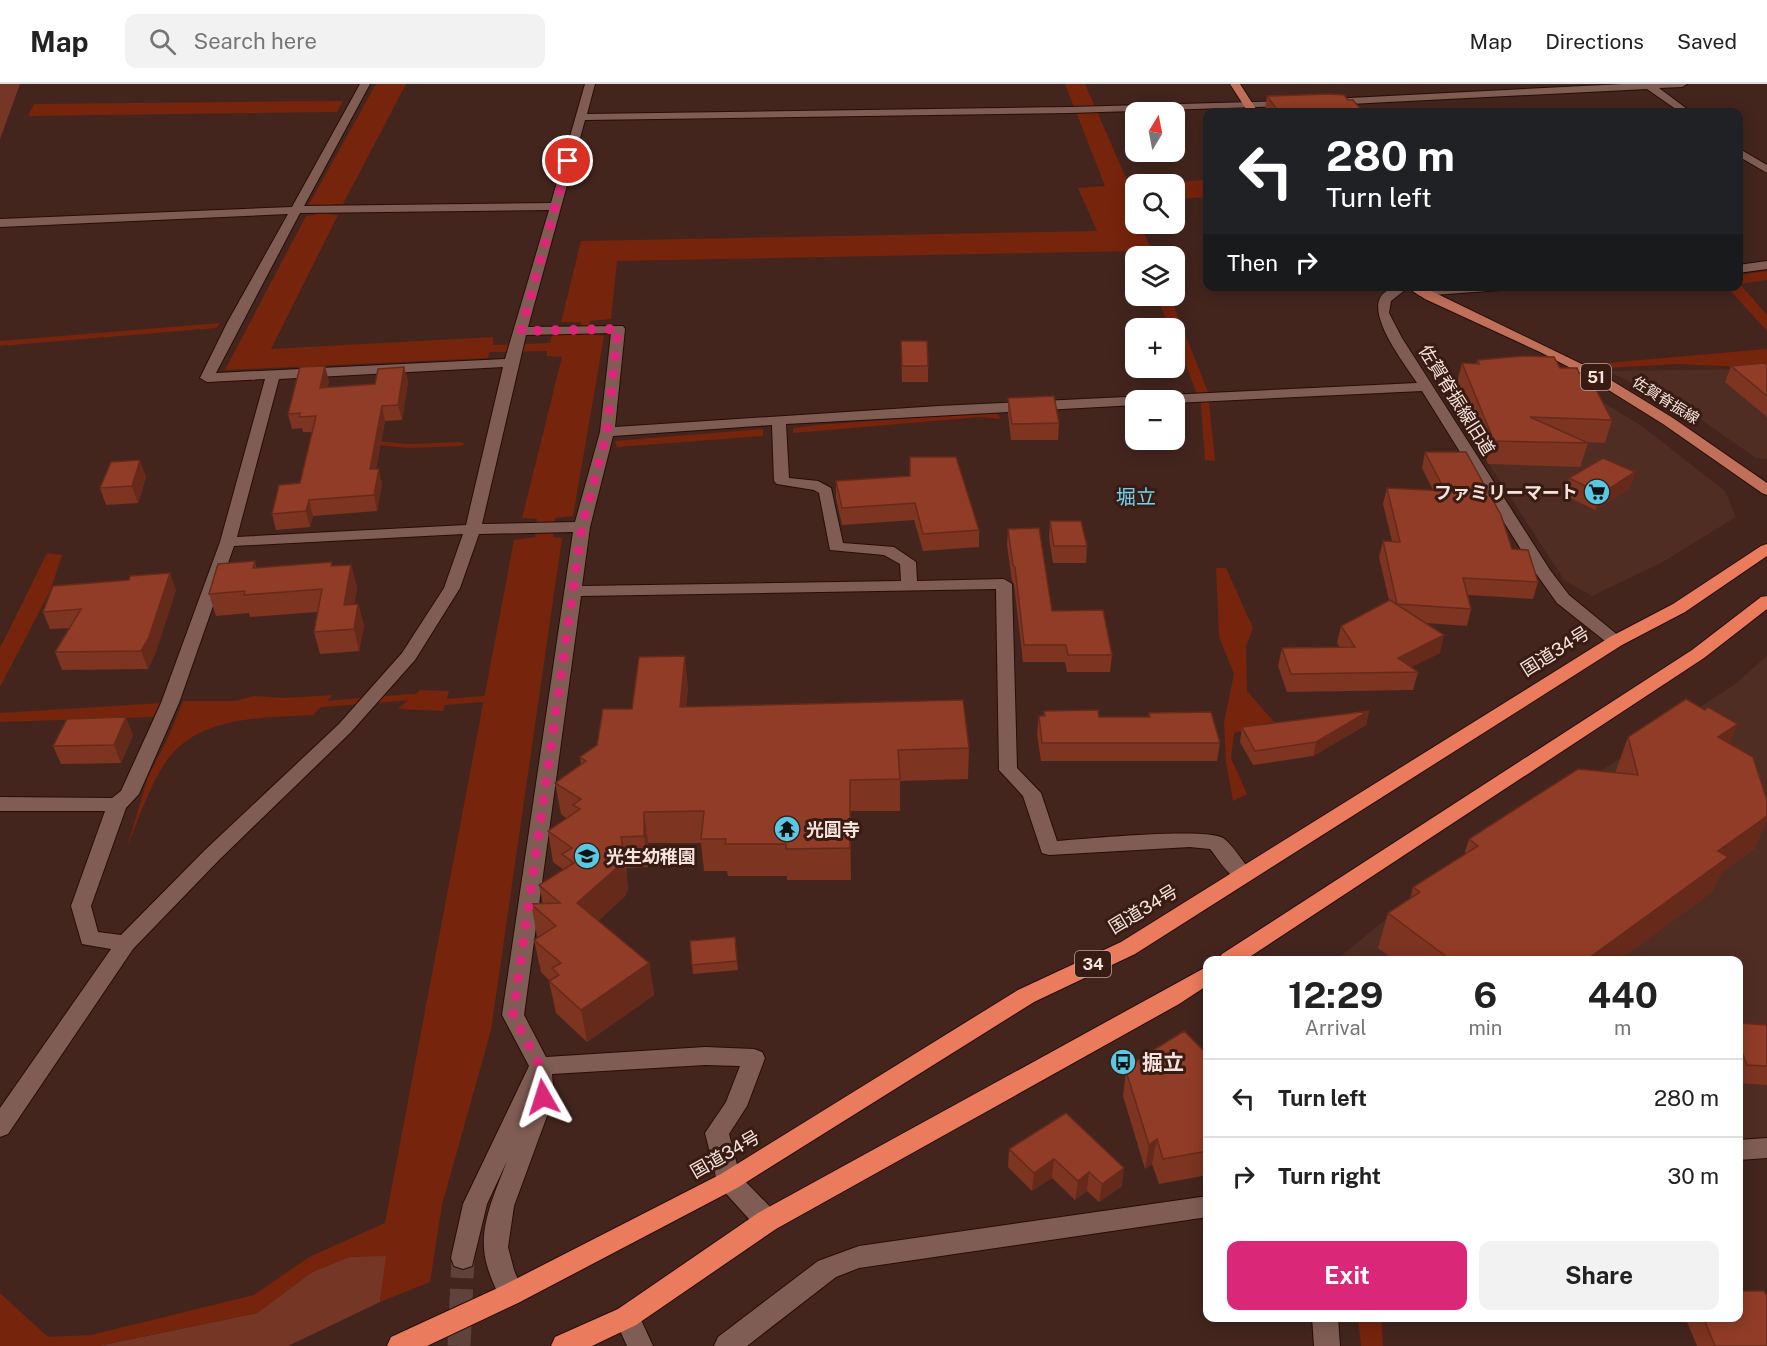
<!DOCTYPE html>
<meta charset="utf-8">
<style>
:root{--surface:#fff;--page:#f2f2f2;--text:#222;--muted:#767676;--line:#e0e0e0;--accent:#db2777}
body{margin:0;font-family:"Public Sans","Noto Sans JP",sans-serif;background:var(--page);color:var(--text);height:100vh;display:flex;flex-direction:column;font-size:22px;white-space:nowrap}
*{box-sizing:border-box;margin:0}
p{font-size:20px;color:var(--muted)}
.icon{flex:none;width:33px;height:33px;fill:none;stroke:currentColor;stroke-width:2;stroke-linecap:round;stroke-linejoin:round}
.map{position:relative;flex:1;overflow:hidden}
.sheet{position:absolute;left:1203px;top:872px;width:540px;height:366px;display:flex;flex-direction:column;background:var(--surface);border-radius:12px;box-shadow:0 3px 15px #0003}
.sheet>*{flex:none}
.top-card{position:absolute;left:1203px;top:24px;width:540px;height:183px;border-radius:12px;box-shadow:0 3px 15px #0003;background:#202124;color:#fff;overflow:hidden}
.needle{width:39px;rotate:10deg}
.controls{position:absolute;left:1125px;top:18px;display:grid;gap:12px}
.controls a{display:grid;place-items:center;width:60px;height:60px;border-radius:12px;background:var(--surface);box-shadow:0 3px 15px #0003;font-size:30px}
.pin{position:absolute;display:grid;place-items:center;width:51px;height:51px;color:#fff;margin:-26px;border:3px solid #fff;border-radius:50%;box-shadow:0 2px 6px #0007}
.me{position:absolute;width:66px;margin:-33px;rotate:354deg;stroke-linejoin:round;filter:drop-shadow(0 0 4px #0008)}
.turn{display:flex;align-items:center;gap:21px;height:126px;padding:0 24px;font-size:27px}
.turn .icon{width:78px;height:78px;stroke-width:2.5}
.turn b{display:block;font-size:42px;line-height:51px}
.then{display:flex;align-items:center;height:57px;padding:0 24px;background:#0003;gap:12px;font-size:22px}
.eta{display:flex;justify-content:space-evenly;align-items:center;height:102px;text-align:center}
.eta b{font-size:36px;font-weight:700;line-height:42px}
.button{display:flex;gap:12px;margin-top:auto;padding:12px 24px}
.button a{flex:1;height:69px;border-radius:12px;background:var(--accent);color:#fff;font-size:24px;font-weight:700;line-height:69px;text-align:center}
.button a+a{background:var(--page);color:var(--text)}
ul{padding:0;list-style:none}
li{display:flex;align-items:center;gap:18px;height:78px;padding:0 24px;border-top:2px solid var(--line)}
li div{flex:1}
li b{display:block;font-size:22px}
li em{font-style:normal}
header{display:flex;align-items:center;gap:36px;box-sizing:border-box;height:84px;padding:0 30px;background:var(--surface);border-bottom:2px solid var(--line)}
header strong{font-size:28px}
nav{display:flex;gap:33px;margin-inline-start:auto;font-size:21px}
.search{width:420px;height:54px;background:var(--page);display:flex;align-items:center;gap:15px;box-sizing:border-box;padding:0 21px;border-radius:12px;color:var(--muted);font-size:22px}
.map>svg:first-child{display:block}
.built{fill:#502d23}
.green{fill:#753626}
.water{fill:#77240c}
.lines{fill:none;stroke-linecap:round;stroke-linejoin:round}
.stream{fill:#77240c;fill-rule:evenodd}
.minor-tunnel{stroke:#5e423b;stroke-width:23;stroke-dasharray:23 11;stroke-linecap:butt}
.minor-casing{stroke:#280d07;stroke-width:2}
.major-casing{stroke:#280d07;stroke-width:2}
.highway-casing{stroke:#280d07;stroke-width:2}
.minor{fill:#805d54;fill-rule:evenodd}
.major{fill:#c06f59;fill-rule:evenodd}
.highway{fill:#eb7b5d;fill-rule:evenodd}
.wall{fill:#7d3421}
.shaded-wall{fill:#662a1b}
.building{fill:#913c26;stroke:#662a1b;stroke-width:1.5}
.route{stroke:#db2777;stroke-width:10;stroke-dasharray:0 18}
.labels{text-anchor:middle;dominant-baseline:central;stroke-width:6;stroke-linejoin:round;paint-order:stroke}
.far-street-label{font-size:15px;fill:#f7e3dd;stroke:#381c14}
.shield{fill:#381c14;stroke:#bea7a1;stroke-width:1.5}
.shield-label{font-size:16px;font-weight:bold;fill:#f7e3dd}
.street-label{font-size:18px;fill:#f7e3dd;stroke:#381c14}
.poi-label{font-size:18px;font-weight:bold;fill:#f7e3dd;stroke:#381c14;text-anchor:start}
.neighbourhood-label{font-size:20px;fill:#6fd4ec;stroke:#381c14}
.near-poi-label{font-size:21px;font-weight:bold;fill:#f7e3dd;stroke:#381c14;text-anchor:start}
</style>
<header>
<strong>Map</strong>
<div class="search"><svg class="icon" aria-label="search" viewBox="0 0 24 24"><circle cx="10" cy="10" r="6"/><path d="M15 15l6 6"/></svg>Search here</div>
<nav><a>Map</a><a>Directions</a><a>Saved</a></nav>
</header>
<div class="map">
<svg width="1767" height="1262" viewBox="0 0 1767 1262">
<rect width="100%" height="100%" fill="#43251e"/>
<path class="built" d="M1761,285L1767,286V375L1756,374L1689,327L1608,287Z
M1557,290L1643,343L1725,407L1736,433L1661,479L1592,512L1564,496L1437,300Z
M1767,572V1053L1739,1056L1738,876H1336L1445,787L1734,601Z"/>
<path class="green" d="M0,0H20L0,55Z
M387,1171L380,1218L288,1262H98L257,1229L312,1188L349,1173Z"/>
<path class="water" d="M376,0H406L343,120H333L328,130L338,131L271,265L493,253V261L550,259L552,251H580L581,238H561L581,157L1097,147L1078,104L1105,102L1065,0H1085L1129,101H1135V117L1130,118L1135,130L1136,140H1140L1154,172H1140L1137,167L617,177L611,235L590,237L587,250L604,252L573,432L555,434L553,453L562,454L491,946L442,1121L430,1198L380,1218L386,1172L349,1173L312,1188L257,1229L98,1262H0V1209L48,1253L91,1251L254,1211L309,1173L385,1139L514,456L535,453L537,435L522,434L562,273L547,272V267L489,268L488,274L225,286L306,132L315,131L319,122H308Z
M343,17L337,28L28,32L34,20Z
M1207,96V113L1175,115L1174,100H1143Z
M1767,187V196L1740,200L1767,231V247L1727,203L1738,202L1739,191Z
M1156,212H1170L1208,308L1215,377L1205,376L1201,320L1175,254L1174,244H1170Z
M220,239L216,244L0,262V257Z
M1767,265V284L1678,280L1605,284L1595,280Z
M996,328L1001,335L980,333L793,349V344L816,341Z
M763,345V352L617,363L615,357Z
M47,469L62,471L50,507L0,603V564Z
M1216,484H1226L1253,544L1246,562L1247,607L1274,638L1234,649L1231,674L1247,710L1233,717L1226,678L1224,638L1234,590L1219,553Z
M420,606L449,607L443,627L398,625Z
M333,611L313,631C262,634 197,631 165,679C149,703 138,737 127,763L148,693L168,654L183,617H236L254,612L285,614Z
M161,619L153,633L0,638V629Z
M1358,1233H1381L1383,1262H1361Z"/>
<g class="lines">
<path class="stream" d="M367,356L408,360L461,358L465,360L461,362L408,364L370,360L366,358Z
M412,610L446,615L495,611L499,614L495,617L446,621L412,616L311,624L307,621L311,618Z"/>
<path class="minor-tunnel" d="M459,1262L463,1174"/>
<g class="minor-casing">
<path id="minor" d="M360,0H370L304,122L551,119L585,0H595L587,30L1070,23L1294,17L1295,19L1290,22L1070,29L585,36L528,243L623,242L625,245L615,343L939,322L1417,299C1400,273 1343,202 1410,202L1391,217L1389,229L1402,254L1550,486L1569,511L1625,557L1622,561H1610L1557,519L1535,488L1422,307L1174,319V316H1136V321L786,340L789,394L818,397L831,404L843,459L894,463L916,478L917,497L1004,495L1012,500L1017,684L1041,709L1057,757C1083,755 1206,743 1223,754C1233,761 1242,777 1250,786L1253,791L1250,796C1232,801 1221,778 1210,765L1190,763L1049,771L1042,769L1023,712L999,686L996,505L581,512L524,931L546,973L705,963L754,965L762,968L765,974L747,1022L729,1050L740,1092L776,1129L779,1137L776,1145L767,1148L758,1145L721,1104L717,1097L705,1049L726,1018L740,982L705,981L552,990L554,1013L514,1122L508,1163L514,1186L524,1210L520,1218L511,1221L502,1218C494,1201 485,1183 484,1164C482,1135 497,1104 507,1077L487,1120L472,1182L463,1185L454,1182L451,1174L463,1120L529,982L502,931L573,448L479,450L460,504L415,576L351,648L219,776L133,865L8,1050L0,1053V1024L111,865L82,860L71,822L105,727H0V713L112,714L121,707L161,619L220,458L265,295L207,298L200,294L227,239L288,130L0,143V135L292,123ZM549,126L505,275L216,289L300,129ZM611,249L600,348L575,438L482,440L526,251ZM503,283L466,441L237,453L279,295ZM772,341L774,397L777,400L814,406L819,409L830,466L884,471L900,480L901,497L582,502L590,443L613,352ZM463,450L444,504L402,569L339,640L205,766L121,851L98,848L91,822L126,724L139,710L179,619L234,462Z
M1623,0H1687L1682,3L1659,4L1691,28H1680L1647,5L1330,21L1325,18L1330,15Z
M1738,64L1767,81V89L1738,72Z
M1767,177V185L1738,189V181Z
M1443,202H1507L1501,206L1420,212L1414,208L1420,204Z
M1767,1054V1074L1738,1076V1056Z
M1208,1112V1133L859,1184L836,1193L747,1262H714L718,1253L818,1177L859,1162Z
M627,1221L636,1225L653,1262H627L614,1233L618,1225Z
M1312,1233H1338L1340,1262H1314Z"/>
</g>
<g class="major-casing">
<path id="major" d="M1230,0H1240L1258,28H1248Z
M1405,202H1421L1596,287L1673,334L1767,399V411L1762,409L1663,340L1586,292L1540,268L1425,215Z"/>
</g>
<g class="highway-casing">
<path id="highway" d="M1767,460V472L1685,528L1622,561L1135,870L1034,918L737,1104L520,1218L427,1262H387L391,1253L502,1202L721,1090L1018,906L1121,858L1610,553L1673,520L1761,462Z
M1767,512V525L1704,574L1245,876H1218L1222,870L1692,566L1761,513Z
M1208,882V901L1179,920L776,1145L636,1241L592,1262H551L555,1253L618,1225L758,1129Z"/>
</g>
<use href="#minor" class="minor"/>
<use href="#major" class="major"/>
<use href="#highway" class="highway"/>
</g>
<path class="wall" d="M1267,12L1348,16L1363,28H1267L1265,25Z
M901,257L928,282V298H902Z
M1478,276L1560,284L1612,336L1605,359L1586,358L1588,359L1580,383L1488,380L1456,302L1462,279L1476,280Z
M1767,281V333L1725,298L1731,282Z
M404,283L408,298L402,336L385,337L376,385L382,400L377,427L313,432L310,443L276,446L272,430L300,399L313,348H303L302,344L292,345L288,330L329,297L327,303L375,300Z
M1008,314L1059,339L1058,356H1011L1008,330Z
M1425,368L1512,465L1538,498L1533,515L1468,511L1471,525L1467,542L1426,539L1440,569L1411,583L1418,588L1413,606L1287,608L1278,582L1282,564H1340L1337,559L1341,542L1389,516L1379,473L1383,457H1392L1383,420L1387,404L1433,406L1422,384Z
M910,373L979,446V463L923,467L914,436L842,441L836,414V397L909,392Z
M1635,388L1629,405L1595,426L1564,411L1569,394Z
M146,393L138,419L106,421L100,404Z
M1050,437L1087,462L1086,479H1053L1049,454Z
M1008,445L1052,527L1112,571L1110,588H1067L1065,578H1023L1014,500L1012,497L1007,461Z
M255,477L256,484L333,482L351,481L357,503L354,521L358,520L364,542L359,567L320,570L314,548L317,528L250,533L249,529L216,532L209,510Z
M129,496L176,506L155,570L148,585L62,586L55,568L70,544L50,545L43,528Z
M688,603L686,623L969,664L968,695L900,697V727H850L851,796H787V792H728L727,787H704L701,759H648V783L626,784L628,805L625,812L598,837L649,879L654,911L587,958L556,929L549,897H550L541,888L534,856L539,853L537,852L531,820H543L539,801L564,786L553,778L548,747L566,734L561,730L555,699L581,681L580,673L597,661L632,625Z
M1044,627L1099,633H1148L1149,629L1220,659L1217,677H1041L1037,650L1039,632H1043Z
M1369,627L1366,641L1313,672L1253,681L1240,658L1242,643Z
M133,651L121,679L61,680L53,662Z
M1628,653L1729,659L1755,764L1721,789L1712,808L1619,876H1394L1378,864L1388,829L1410,815L1413,803L1464,771L1469,755L1615,689Z
M690,857L737,877L738,886L693,890Z
M1738,939L1767,941V1001L1738,999Z
M1208,971V1091L1159,1100L1152,1080L1145,1085L1123,1012L1126,987L1132,983L1133,979Z
M1066,1029L1122,1102L1099,1118L1087,1107L1075,1116L1052,1094L1032,1107L1008,1083L1009,1065Z
M1685,1233H1738L1767,1262H1697Z"/>
<path class="shaded-wall" d="M325,282L329,297L324,319L320,304Z
M404,283L408,298L402,336L398,321Z
M382,322L385,337L373,401L370,385Z
M140,376L146,393L138,419L132,402Z
M379,385L382,400L377,427L374,411Z
M1635,388L1629,405L1595,426L1601,410Z
M309,416L313,432L310,443L306,427Z
M351,481L357,503L350,543L344,521Z
M170,489L176,506L155,570L148,585L141,567Z
M358,520L364,542L359,567L354,545Z
M1444,551L1440,569L1401,588L1398,574Z
M685,572L688,603L683,654L680,623Z
M1369,627L1366,641L1313,672L1316,658Z
M126,633L133,651L121,679L114,661Z
M1738,640L1723,674L1718,653Z
M644,728L648,759V783L644,752Z
M1767,732V737L1755,764L1721,789L1712,808L1619,876H1586L1718,767Z
M621,753L628,805L625,812L582,851L577,819Z
M649,879L654,911L587,958L581,926Z
M1157,1055L1152,1080L1145,1085L1149,1061Z
M1054,1075L1052,1094L1032,1107L1034,1089Z
M1124,1084L1122,1102L1099,1118L1102,1100Z
M1089,1088L1087,1107L1075,1116L1078,1097Z"/>
<path class="building" d="M1330,10L1344,11L1348,16H1353L1363,28H1279L1267,12Z
M901,257H927L928,282H902Z
M1524,272L1554,273L1560,284H1577L1579,289H1587L1612,336L1530,333L1588,359L1494,357L1462,279L1479,280L1478,276Z
M1764,279L1767,281V312L1731,282Z
M325,282L320,304L375,300L378,285L404,283L398,321L382,322L370,385H379L374,411L309,416L306,427L272,430L279,401L300,399L316,332L299,333L300,329L288,330L300,283Z
M1054,312L1059,339L1012,340L1008,314Z
M1425,368H1466L1501,431L1512,465L1528,466L1538,498L1463,494L1471,525L1397,520L1383,457L1400,458L1387,404L1445,407Z
M910,373H956L979,446L923,450L915,419L842,424L836,397L910,392Z
M1603,374L1635,388L1601,410L1569,394Z
M140,376L132,402L100,404L111,378Z
M1050,437H1081L1087,462H1054Z
M1039,444L1052,527L1103,526L1112,571H1068L1066,561H1024L1015,483L1013,481L1008,445Z
M255,477L253,484L332,478L331,482L351,481L344,521L358,520L354,545L314,548L322,505L244,511L245,507L209,510L218,480Z
M170,489L149,553L141,567L55,568L81,525L43,528L53,502L129,496L130,492Z
M1390,516L1444,551L1398,574L1418,588L1291,590L1282,564L1355,563L1341,542Z
M685,572L680,623L963,616L969,664L898,666L900,695L850,696V764L786,765V760H725L726,755H701L704,727L644,728V752L621,753L624,773L621,780L577,819L649,879L581,926L549,897L559,891L552,884L561,879L534,856L556,842L531,820L560,819L539,801L574,779L562,770L572,764L548,747L580,725L573,721L581,715L555,699L586,677L580,673L597,661L603,625H632L639,573Z
M1686,615L1705,626L1708,623L1738,640L1718,653L1753,673L1767,716V732L1718,767L1728,773L1586,876H1451L1388,829L1420,808L1413,803L1478,762L1469,755L1578,685L1638,691L1628,653Z
M1098,626L1099,633H1150L1149,629L1211,628L1220,659H1042L1039,632H1045L1044,627Z
M1369,627L1316,658L1255,667L1242,643Z
M126,633L114,661L53,662L67,635Z
M735,853L737,877L692,881L690,857Z
M1738,939L1767,941V982L1747,981L1738,958Z
M1184,947L1208,971V1067L1163,1075L1157,1055L1149,1061L1126,987L1135,982L1133,979Z
M1066,1029L1124,1084L1102,1100L1089,1088L1078,1097L1054,1075L1034,1089L1009,1065Z
M1738,1207H1764L1767,1212V1262H1715L1703,1233H1738Z"/>
<g class="lines">
<path class="route" d="M543,1013L540,982L513,931L582,443L607,348L618,245L521,247L568,77"/>
</g>
<defs>
<g id="supermarket-disc" transform="scale(1.35)"><circle r="9.5" fill="#58c9e3" stroke="#381c14"/><path d="M-6-5.5h2.5l.6 2H6L4.5 2H-2.5L-4.4-4H-6ZM-1.5 3.2a1.3 1.3 0 1 0 .1 0ZM3 3.2a1.3 1.3 0 1 0 .1 0Z" fill="#111"/></g>
<g id="temple-disc" transform="scale(1.35)"><circle r="9.5" fill="#58c9e3" stroke="#381c14"/><path d="M0-6L5-2H3V0L6.5 2.5H4V6H1.5V3h-3V6H-4V2.5H-6.5L-3 0V-2H-5Z" fill="#111"/></g>
<g id="school-disc" transform="scale(1.35)"><circle r="9.5" fill="#58c9e3" stroke="#381c14"/><path d="M0-5L7-2L0 1L-7-2ZM-4 1L0 2.5L4 1V4Q0 6-4 4Z" fill="#111"/></g>
<g id="bus-disc" transform="scale(1.35)"><circle r="9.5" fill="#58c9e3" stroke="#381c14"/><path d="M-5-6H5V4H4V6H2V4H-2V6H-4V4H-5ZM-3.5-4V0h7V-4ZM-3.5 1.2v1.5H-2V1.2ZM2 1.2v1.5H3.5V1.2Z" fill="#111"/></g>
</defs>
<g fill-rule="evenodd">
<use href="#supermarket-disc" x="1597" y="408"/>
<use href="#temple-disc" x="787" y="745"/>
<use href="#school-disc" x="587" y="772"/>
<use href="#bus-disc" x="1123" y="978"/>
</g>
<g class="labels">
<g class="far-street-label">
<text transform="translate(1666 316) rotate(32)">佐賀脊振線</text>
</g>
<g class="shield">
<rect x="1581" y="280" width="30" height="26" rx="4.5"/>
<rect x="1075" y="867" width="36" height="26" rx="4.5"/>
</g>
<g class="shield-label">
<text x="1596" y="293">51</text>
<text x="1093" y="880">34</text>
</g>
<g class="street-label">
<text transform="translate(1457 316) rotate(58)">佐賀脊振線旧道</text>
<text transform="translate(1555 567) rotate(-32)">国道34号</text>
<text transform="translate(1143 825) rotate(-31)">国道34号</text>
<text transform="translate(725 1070) rotate(-30)">国道34号</text>
</g>
<g class="poi-label">
<text x="1578" y="408" text-anchor="end">ファミリーマート</text>
<text x="806" y="745">光圓寺</text>
<text x="606" y="772">光生幼稚園</text>
</g>
<g class="neighbourhood-label">
<text x="1136" y="413">堀立</text>
</g>
<g class="near-poi-label">
<text x="1142" y="978">掘立</text>
</g>
</g>
</svg>
<div class="controls">
<a><svg class="needle" viewBox="-14 -14 28 28"><path d="M0-13l5 13h-10z" fill="#e53935"/><path d="M0 13l5-13h-10z" fill="#767676"/></svg></a>
<a><svg class="icon" aria-label="search" viewBox="0 0 24 24"><circle cx="10" cy="10" r="6"/><path d="M15 15l6 6"/></svg></a>
<a><svg class="icon" aria-label="layers" viewBox="0 0 24 24"><path d="M12 4l9 5-9 5-9-5zM3 14l9 5 9-5"/></svg></a>
<a>+</a>
<a>−</a>
</div>
<div class="pin" style="left:568px;top:77px;background:#d93025"><svg class="icon" aria-label="arrive" viewBox="0 0 24 24"><path d="M6 21V4h12l-3 4 3 4H6"/></svg></div>
<svg class="me" style="left:543px;top:1013px" viewBox="-20 -20 40 40"><path d="M0-17L14 15 0 8-14 15z" fill="#db2777" stroke="#fff" stroke-width="4"/></svg>
<div class="top-card">
<div class="turn"><svg class="icon" aria-label="left" viewBox="0 0 24 24"><path d="M17 20v-9H6M10 6l-5 5 5 5"/></svg><div><b>280 m</b>Turn left</div></div>
<div class="then">Then<svg class="icon" aria-label="right" viewBox="0 0 24 24"><path d="M7 20v-9h11M14 6l5 5-5 5"/></svg></div>
</div>
<section class="sheet">
<div class="eta">
<div><b>12:29</b><p>Arrival</p></div>
<div><b>6</b><p>min</p></div>
<div><b>440</b><p>m</p></div>
</div>
<ul>
<li><svg class="icon" aria-label="left" viewBox="0 0 24 24"><path d="M17 20v-9H6M10 6l-5 5 5 5"/></svg><div><b>Turn left</b></div><em>280 m</em></li>
<li><svg class="icon" aria-label="right" viewBox="0 0 24 24"><path d="M7 20v-9h11M14 6l5 5-5 5"/></svg><div><b>Turn right</b></div><em>30 m</em></li>
</ul>
<div class="button"><a>Exit</a><a>Share</a></div>
</section>
</div>
